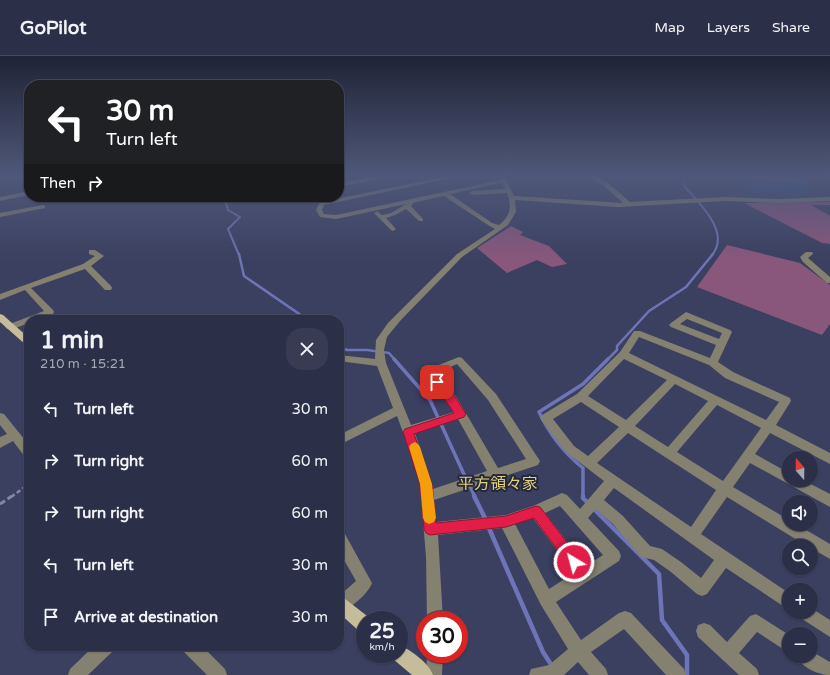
<!DOCTYPE html>
<meta charset="utf-8">
<style>
:root{--surface:#2c2f48;--page:#383b52;--text:#f1f3f6;--muted:#a6a9b4;--line:#484a60}
body{margin:0;font-family:"Varela Round","Noto Sans JP",sans-serif;background:var(--page);color:var(--text);height:100vh;display:flex;flex-direction:column;font-size:15px;white-space:nowrap}
*{box-sizing:border-box;margin:0}
p{font-size:13px;color:var(--muted)}
.icon{flex:none;width:22px;height:22px;fill:none;stroke:currentColor;stroke-width:2;stroke-linecap:round;stroke-linejoin:round}
.map{position:relative;flex:1;overflow:hidden}
.details{position:absolute;left:24px;top:259px;width:320px;height:336px;display:flex;flex-direction:column;background:var(--surface);border-radius:16px;box-shadow:0 1px 3px #0004,0 0 0 1px var(--line)}
.details>*{flex:none}
.banner{position:absolute;left:24px;top:24px;width:320px;height:122px;border-radius:16px;box-shadow:0 1px 3px #0004,0 0 0 1px var(--line);background:#202124;color:#fff;overflow:hidden}
.needle{width:26px;rotate:340deg}
.tools{position:absolute;left:782px;top:395px;display:grid;gap:8px}
.tools a{display:grid;place-items:center;width:36px;height:36px;border-radius:50%;background:var(--surface);box-shadow:0 1px 3px #0004,0 0 0 1px var(--line);font-size:20px}
.speed{position:absolute;left:356px;top:555px;display:flex;gap:8px;font-size:20px;font-weight:700;text-align:center}
.speed>*{display:grid;place-content:center;width:52px;height:52px;border-radius:50%;background:var(--surface);box-shadow:0 1px 3px #0004,0 0 0 1px var(--line);line-height:1}
.speed small{font-size:10px;font-weight:400}
.speed .limit{border:6px solid #d22;background:#fff;color:#111}
.pin{position:absolute;display:grid;place-items:center;width:34px;height:34px;color:#fff;margin:-17px;border-radius:8px;box-shadow:0 2px 6px #0006}
.me{position:absolute;width:44px;margin:-22px;rotate:323deg;stroke-linejoin:round;filter:drop-shadow(0 0 3px #0008)}
.turn{display:flex;align-items:center;gap:14px;height:84px;padding:0 16px;font-size:18px}
.turn .icon{width:52px;height:52px;stroke-width:2.5}
.turn b{display:block;font-size:28px;line-height:34px}
.then{display:flex;align-items:center;height:38px;padding:0 16px;background:#0003;gap:8px;font-size:15px}
.round{display:grid;place-items:center;flex:none;width:42px;height:42px;border-radius:16px;background:var(--page)}
.summary{display:flex;align-items:center;justify-content:space-between;height:68px;padding:0 16px}
h1{font-size:24px;font-weight:700;line-height:30px}
ul{padding:0;list-style:none}
li{display:flex;align-items:center;gap:12px;height:52px;padding:0 16px}
li div{flex:1}
li b{display:block;font-size:15px}
li em{font-style:normal}
header{display:flex;align-items:center;gap:24px;box-sizing:border-box;height:56px;padding:0 20px;background:var(--surface);border-bottom:1px solid var(--line)}
header strong{font-size:19px}
nav{display:flex;gap:22px;margin-inline-start:auto;font-size:14px}
.map>svg:first-child{display:block}
.green{fill:#8a577c}
.lines{fill:none;stroke-linecap:round;stroke-linejoin:round}
.stream-far3{stroke:#6d74b7;stroke-width:2}
.stream-far2{stroke:#6d74b7;stroke-width:2.5}
.stream-far1{stroke:#6d74b7;stroke-width:3.5}
.stream{stroke:#6d74b7;stroke-width:4.5}
.path-far1{stroke:#8487a0;stroke-width:2.5;stroke-dasharray:4.5 2.5;stroke-linecap:butt}
.path{stroke:#8487a0;stroke-width:3;stroke-dasharray:6 3;stroke-linecap:butt}
.minor{fill:#848170;fill-rule:evenodd}
.major{fill:#c5bd9a;fill-rule:evenodd}
.wall{fill:#294a7b}
.building{fill:#30568f;stroke:#223c64}
.route{fill:#e11d48;stroke:#92132f}
.slow{fill:#f59e0b}
.labels{text-anchor:middle;dominant-baseline:central;stroke-width:4;stroke-linejoin:round;paint-order:stroke}
.near-quarter-label{font-size:16px;fill:#e0d082;stroke:#252837}
</style>
<header>
<strong>GoPilot</strong>
<nav><a>Map</a><a>Layers</a><a>Share</a></nav>
</header>
<div class="map">
<svg width="830" height="619" viewBox="0 0 830 619">
<rect width="100%" height="100%" fill="#3b3f60"/>
<path class="green" d="M830,146V149H811L830,160V188L822,187L744,147Z
M511,170L523,176L520,179L549,190L567,208L552,211L537,204L507,217L477,192Z
M727,189L800,207L830,229V268L822,279L697,231Z"/>
<g class="lines">
<path class="stream-far3" d="M685,119L683,126L685,131C699,147 731,176 712,199
M215,141L225,143L228,154L240,161L228,173L239,199"/>
<path class="stream-far2" d="M239,198L244,220L308,264
M339,291L347,294H367L389,297L395,304
M607,304L617,294V290L649,255L686,231L713,198"/>
<path class="stream-far1" d="M394,303L430,344L467,425
M470,430L475,441
M583,441V412C563,396 550,379 539,356L583,328L608,303"/>
<path class="stream" d="M474,440L486,464
M583,440V442L588,447
M593,452L659,518L662,564L687,599V619
M488,470L543,596L552,610"/>
<path class="path-far1" d="M11,441L29,428"/>
<path class="path" d="M0,448L12,440"/>
<path class="minor" d="M384,119H396L339,131V127Z
M454,119H465L324,149L322,154L324,158L336,159L500,124L498,119H504L514,140L623,147L603,129L586,119C603,118 618,136 630,146L725,141L779,143L830,141V145L779,147L725,145L618,151L515,144L516,156L508,169L462,201L400,265L387,281L384,294L386,307L411,369L454,356L425,316L426,314L459,301L462,302L496,338L540,405L538,409L434,444L436,466L506,459L533,450L562,437L567,439L580,453L604,425L566,396L542,365L540,362L542,359L577,338L620,296L634,275H640L710,302L716,289L671,271L669,269L671,267L686,256L730,274L732,276L718,306L733,316L790,342L791,345L776,369L830,397V408L770,377L755,398L789,417V424H803L830,438V451L750,407L733,431L789,464V468H796L830,488V503L811,492V490H807L727,441L701,478L789,537V554L726,512L707,538L702,540L697,538L671,516L654,504L641,501L613,468L596,453L588,462L619,495L621,500L619,505L556,546L581,584L619,557L625,555L631,557L684,613L686,619H666L624,573L591,596L606,613L608,619H589L578,606L564,619H529L531,613L549,609L568,593L541,549L502,472L438,479L443,564H427L426,501L420,428L408,390L397,360L339,389V379L393,352L377,310L339,305V299L375,303L376,284L388,267L457,198L495,173L488,169L444,140L412,147L413,148L411,150L423,163V165H419L406,153L395,159L386,162L396,173L393,175L391,174L374,157L377,155L382,159L391,157L406,148L336,163L320,161L316,154L322,141H328L326,145ZM502,127L505,133L472,135L469,137L472,139L507,137C512,150 511,160 499,169L492,167L450,138ZM687,263L722,277L719,283L680,268ZM639,281L709,309L725,322L779,346L766,364L629,297ZM624,303L667,324L626,364L588,340ZM457,308L488,344L526,403L498,412L457,342L437,317ZM675,328L708,345L668,391L635,370ZM581,346L619,371L588,400L574,390L553,363ZM717,349L761,372L723,425L677,396ZM458,363L487,415L433,433L415,377ZM628,377L716,434L691,471L597,407ZM614,432L714,504L701,522L681,506L662,493L650,490L623,460L604,444ZM560,450L603,499L586,510L545,457ZM533,462L574,517L549,533L515,468Z
M29,135V139L0,145V141Z
M43,149L45,150V152L0,161V157Z
M89,194H95L104,200L91,210L111,230L112,232L111,234H105L85,213L31,232L53,254L54,256L53,258L37,264H29V267L13,273H7L5,271L7,269L44,255L25,234L0,244V238L83,208L95,200L89,198Z
M806,196H812L813,198L808,202L830,221V227H827L803,206L800,201Z
M0,357L4,358L29,389V403L25,401L13,385L0,392V381L7,378L0,369Z
M340,476L345,478L372,527C368,538 352,551 341,556L339,555V540L356,525L339,495Z
M811,552L830,564V581L799,561L796,556H811Z
M756,558L789,579V597L757,576L739,597L757,613L759,619H739L698,581L696,575L698,569L704,567L710,569L727,586L750,560Z
M94,590H114L112,596L88,619H68L70,613Z
M182,590H202L225,613L227,619H207L184,596Z
M811,595L830,606V619C818,619 801,611 796,600H811Z
M427,598H443L442,619H426Z"/>
<path class="major" d="M0,258L3,259L29,282V290L26,289L0,266Z
M339,539L344,542L371,563L365,564V577L359,575L339,557Z
M399,589C411,594 429,607 433,619H412L393,603L391,598H399Z"/>
</g>
<path class="wall" d="M734,119H788L811,128L805,139L749,137L734,120Z"/>
<path class="building" d="M747,119H788L811,126V128L754,127Z"/>
<linearGradient id="sky" x2="0" y2="1"><stop stop-color="#202335"/><stop offset="0.58" stop-color="#4f587a"/><stop offset="1" stop-color="#4f587a" stop-opacity="0"/></linearGradient>
<rect width="830" height="206" fill="url(#sky)"/>
<path class="route" d="M437,323L441,324L456,342L466,358L464,361L414,378L432,428L436,467L506,460L536,450L540,451L579,502L581,506L579,511L574,513L570,511L534,462L506,471L430,479L426,477L424,473L420,428L403,376L405,373L454,357L433,326Z"/>
<path class="slow" d="M415,386L418,388L420,391L432,428L436,462L434,466L429,468L425,466L423,462L420,428L409,391L411,388Z"/>
<g class="labels">
<g class="near-quarter-label">
<text x="498" y="428">平方領々家</text>
</g>
</g>
</svg>
<div class="tools">
<a><svg class="needle" viewBox="-14 -14 28 28"><path d="M0-13l5 13h-10z" fill="#e53935"/><path d="M0 13l5-13h-10z" fill="#a6a9b4"/></svg></a>
<a><svg class="icon" aria-label="sound" viewBox="0 0 24 24"><path d="M4 9h4l5-4v14l-5-4H4zM17 9q2 3 0 6"/></svg></a>
<a><svg class="icon" aria-label="search" viewBox="0 0 24 24"><circle cx="10" cy="10" r="6"/><path d="M15 15l6 6"/></svg></a>
<a>+</a>
<a>−</a>
</div>
<div class="speed"><div>25<small>km/h</small></div><div class="limit">30</div></div>
<div class="pin" style="left:437px;top:326px;background:#d93025"><svg class="icon" aria-label="arrive" viewBox="0 0 24 24"><path d="M6 21V4h12l-3 4 3 4H6"/></svg></div>
<svg class="me" style="left:574px;top:506px" viewBox="-20 -20 40 40"><circle r="17" fill="#e11d48" stroke="#fff" stroke-width="3"/><path d="M0-11L8 9 0 5-8 9z" fill="#fff"/></svg>
<div class="banner">
<div class="turn"><svg class="icon" aria-label="left" viewBox="0 0 24 24"><path d="M17 20v-9H6M10 6l-5 5 5 5"/></svg><div><b>30 m</b>Turn left</div></div>
<div class="then">Then<svg class="icon" aria-label="right" viewBox="0 0 24 24"><path d="M7 20v-9h11M14 6l5 5-5 5"/></svg></div>
</div>
<section class="details">
<div class="summary"><div><h1>1 min</h1><p>210 m · 15:21</p></div><a class="round"><svg class="icon" aria-label="close" viewBox="0 0 24 24"><path d="M6 6l12 12M18 6L6 18"/></svg></a></div>
<ul>
<li><svg class="icon" aria-label="left" viewBox="0 0 24 24"><path d="M17 20v-9H6M10 6l-5 5 5 5"/></svg><div><b>Turn left</b></div><em>30 m</em></li>
<li><svg class="icon" aria-label="right" viewBox="0 0 24 24"><path d="M7 20v-9h11M14 6l5 5-5 5"/></svg><div><b>Turn right</b></div><em>60 m</em></li>
<li><svg class="icon" aria-label="right" viewBox="0 0 24 24"><path d="M7 20v-9h11M14 6l5 5-5 5"/></svg><div><b>Turn right</b></div><em>60 m</em></li>
<li><svg class="icon" aria-label="left" viewBox="0 0 24 24"><path d="M17 20v-9H6M10 6l-5 5 5 5"/></svg><div><b>Turn left</b></div><em>30 m</em></li>
<li><svg class="icon" aria-label="arrive" viewBox="0 0 24 24"><path d="M6 21V4h12l-3 4 3 4H6"/></svg><div><b>Arrive at destination</b></div><em>30 m</em></li>
</ul>
</section>
</div>
